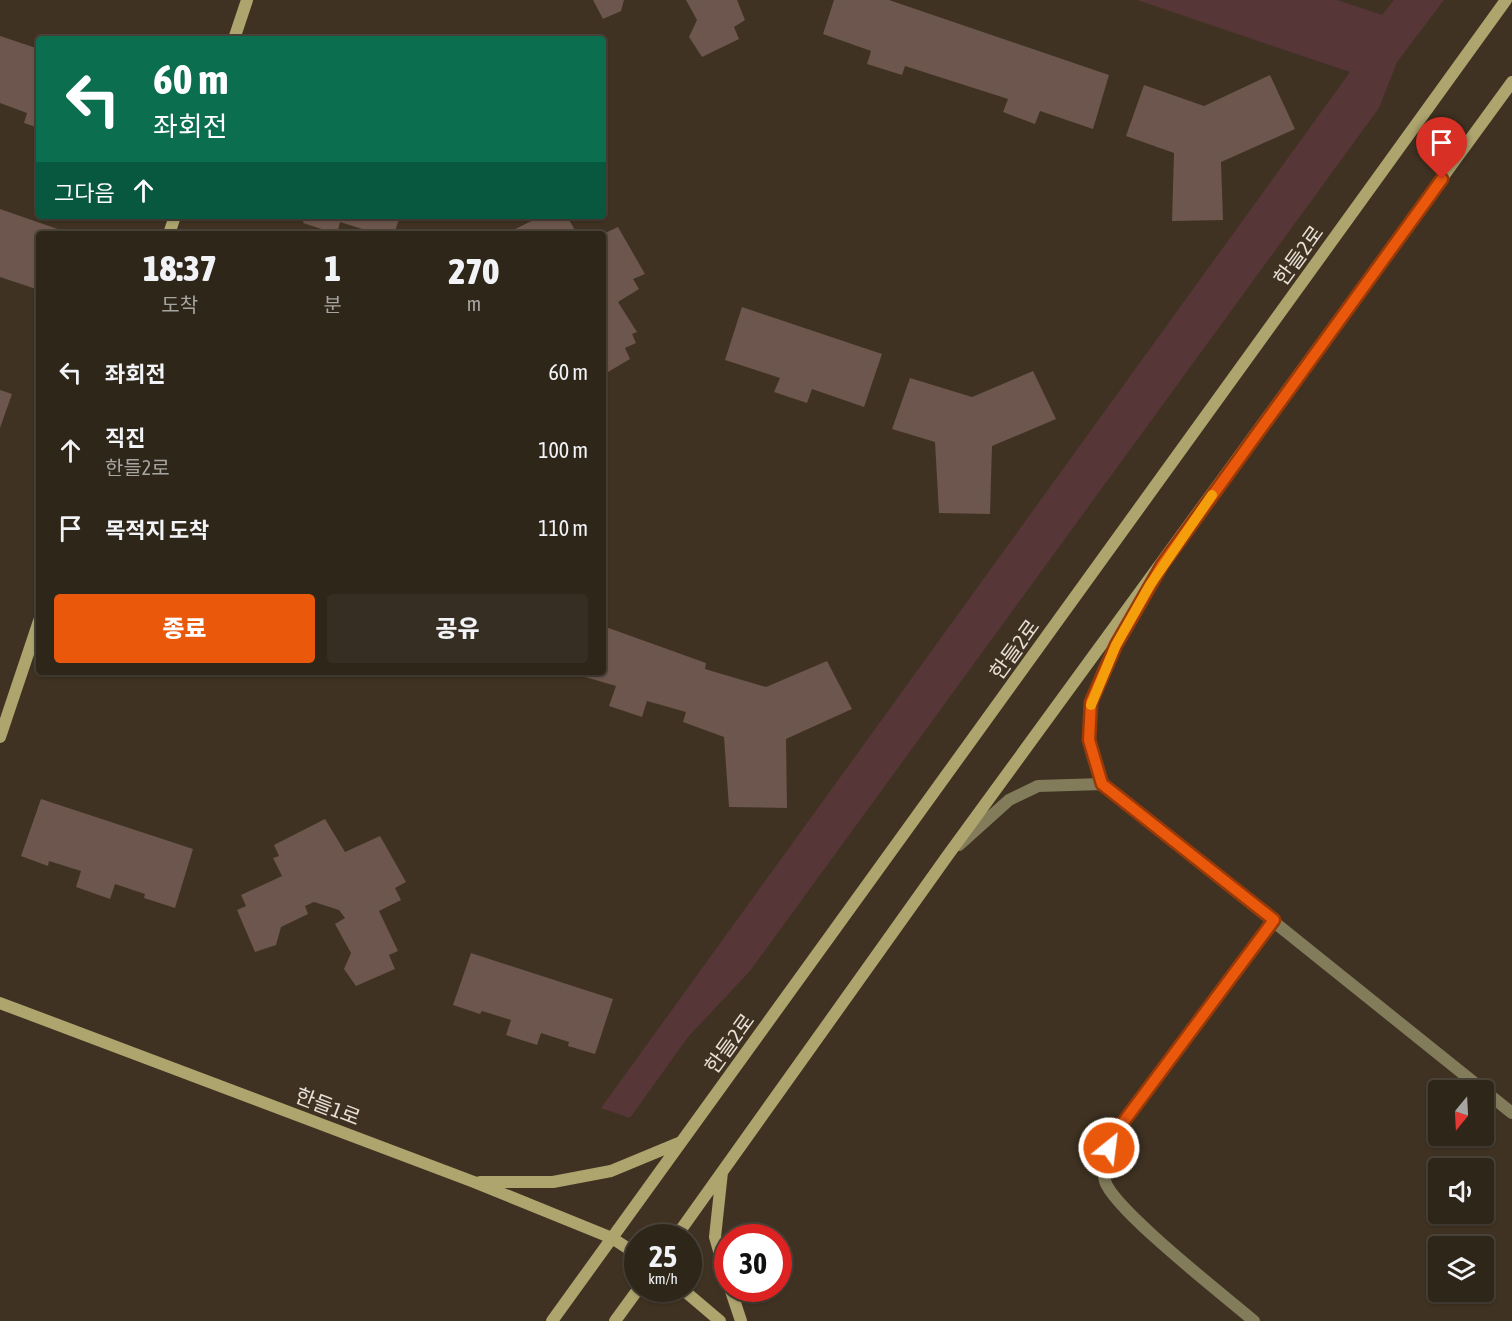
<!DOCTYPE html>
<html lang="ko">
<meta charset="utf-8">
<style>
:root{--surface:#2f261a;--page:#372e23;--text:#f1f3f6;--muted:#a7a5a2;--line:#4a4339;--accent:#ea580c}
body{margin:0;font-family:"Asap Condensed","Noto Sans KR",sans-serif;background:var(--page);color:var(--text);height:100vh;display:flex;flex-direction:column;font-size:22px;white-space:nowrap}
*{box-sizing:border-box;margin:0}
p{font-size:20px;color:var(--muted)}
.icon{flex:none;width:33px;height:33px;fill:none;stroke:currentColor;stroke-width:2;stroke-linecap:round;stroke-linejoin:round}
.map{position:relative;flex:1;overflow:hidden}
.drawer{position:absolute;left:36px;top:231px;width:570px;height:444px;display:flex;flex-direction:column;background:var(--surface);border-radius:6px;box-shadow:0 2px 4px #0004,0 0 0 2px var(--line)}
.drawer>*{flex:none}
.hud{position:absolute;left:36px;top:36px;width:570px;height:183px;border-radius:6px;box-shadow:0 2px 4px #0004,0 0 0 2px var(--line);background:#0b6e4f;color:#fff;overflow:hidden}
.needle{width:39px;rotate:198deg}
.controls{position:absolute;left:1428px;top:1080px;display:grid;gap:12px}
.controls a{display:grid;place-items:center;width:66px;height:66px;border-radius:6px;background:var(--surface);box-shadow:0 2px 4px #0004,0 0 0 2px var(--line);font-size:30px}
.speed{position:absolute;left:624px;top:1224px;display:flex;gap:12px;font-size:30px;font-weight:700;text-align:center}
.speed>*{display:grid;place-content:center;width:78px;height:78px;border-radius:50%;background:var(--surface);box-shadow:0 2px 4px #0004,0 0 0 2px var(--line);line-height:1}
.speed small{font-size:15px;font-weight:400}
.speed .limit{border:9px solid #d22;background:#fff;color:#111}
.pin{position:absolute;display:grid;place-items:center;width:51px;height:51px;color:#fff;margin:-62px -26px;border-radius:50% 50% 50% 0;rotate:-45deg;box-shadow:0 0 6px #0007}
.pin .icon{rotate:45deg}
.me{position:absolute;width:66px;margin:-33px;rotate:29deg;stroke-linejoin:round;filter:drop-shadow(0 0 4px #0008)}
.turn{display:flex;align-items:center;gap:21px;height:126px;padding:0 18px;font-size:27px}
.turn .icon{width:78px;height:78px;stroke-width:2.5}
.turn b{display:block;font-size:42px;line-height:51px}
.then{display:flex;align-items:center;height:57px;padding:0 18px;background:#0003;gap:12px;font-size:22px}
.eta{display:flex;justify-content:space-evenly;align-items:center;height:102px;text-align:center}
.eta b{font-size:36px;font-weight:800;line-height:42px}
.cta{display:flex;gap:12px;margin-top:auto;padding:12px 18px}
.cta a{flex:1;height:69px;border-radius:6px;background:var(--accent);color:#fff;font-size:24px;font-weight:800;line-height:69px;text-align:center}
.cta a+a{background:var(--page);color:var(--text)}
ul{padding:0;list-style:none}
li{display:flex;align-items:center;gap:18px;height:78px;padding:0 18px}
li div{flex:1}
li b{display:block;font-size:22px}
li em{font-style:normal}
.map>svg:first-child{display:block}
.green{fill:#563637}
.building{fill:#6c564d}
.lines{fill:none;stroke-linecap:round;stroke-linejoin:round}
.street{stroke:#827c5b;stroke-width:12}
.secondary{stroke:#ada46e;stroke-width:12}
.route-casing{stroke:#983908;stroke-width:15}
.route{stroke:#ea580c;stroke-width:10}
.slow{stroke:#f59e0b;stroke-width:10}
.labels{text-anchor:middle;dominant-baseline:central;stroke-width:5;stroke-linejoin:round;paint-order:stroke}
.street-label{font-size:21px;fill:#e8e0d6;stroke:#3f3222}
</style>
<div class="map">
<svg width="1512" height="1321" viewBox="0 0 1512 1321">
<rect width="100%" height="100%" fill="#3f3222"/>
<path class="green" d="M1137,0H1337L1382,15L1394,0H1444L1397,62L1379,108L750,971L688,1037L630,1118L601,1108L1350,72Z"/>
<path class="building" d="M593,0H624L621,11L603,19Z
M686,0H737L745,20L734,27L739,39L702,57L689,37L697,20Z
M834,0H889L1109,75L1093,129L1040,111L1035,124L1003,112L1008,99L905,66L902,75L867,64L871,51L823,34Z
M0,36L39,49V128L24,123L27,113L0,103Z
M1270,75L1295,129L1221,162L1223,220L1172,221L1174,153L1126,136L1144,85L1204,106Z
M0,209L72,234H39V290L0,277Z
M305,216H400L394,234H378L340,222L337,234L303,223Z
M542,216H567L577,234H512L511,231Z
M618,227L645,274L633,279L639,289L618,302L637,332L632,334L636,343L625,348L630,359L603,375V234Z
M742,307L882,354L864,407L812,389L807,403L774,392L780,378L725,360Z
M1033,371L1056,419L992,446L990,514L939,513L935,442L892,429L910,378L972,397Z
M0,390L12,394L0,428Z
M603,626L706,663L705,669L766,687L827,661L852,709L786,739L787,808L729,807L724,737L683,722L686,712L647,701L642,717L609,706L616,686L575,674L603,672Z
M41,799L193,849L175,908L144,898L145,894L115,884L110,899L76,887L81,871L49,861L48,866L21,856Z
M325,819L345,852L380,836L406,882L395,888L401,900L379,911L398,951L389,955L395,969L356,986L344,969L351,953L335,924L345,918L339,910L314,902L305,906L308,914L281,927L276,945L255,952L237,910L246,906L241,895L282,876L273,858L279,856L274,845Z
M471,953L613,999L595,1054L568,1046L569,1042L541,1033L537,1045L506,1035L511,1020L482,1011L480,1014L453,1005Z"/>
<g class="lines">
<path class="street" d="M1150,586C1125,630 1084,687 1089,740C1090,754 1098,770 1102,784L1512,1113
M959,845L1009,800L1038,786L1102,784
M1254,1321C1226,1297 1113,1209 1105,1181C1101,1168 1109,1149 1113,1136L1274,920"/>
<path class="secondary" d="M234,39L247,0
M169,234L175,216
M0,737L39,621
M0,1003L474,1182L612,1238L638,1255
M722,1172L715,1237L728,1282
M480,1182H553L611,1171L681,1142
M675,1238L948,855L1512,82
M681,1288L720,1321
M730,1288L741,1321
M552,1321L1506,0
M615,1321L639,1288"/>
</g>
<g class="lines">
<g class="route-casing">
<path id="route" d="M1109,1148L1113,1136L1274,920L1102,784L1089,740L1091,702L1116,645L1162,565L1442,179"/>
</g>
<use href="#route" class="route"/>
<path class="slow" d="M1091,705L1116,645L1150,585L1212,495"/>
</g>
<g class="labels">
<g class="street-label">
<text transform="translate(1298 255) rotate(-54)">한들2로</text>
<text transform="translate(1014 649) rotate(-54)">한들2로</text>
<text transform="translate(729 1043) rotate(-54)">한들2로</text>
<text transform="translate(328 1106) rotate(21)">한들1로</text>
</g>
</g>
</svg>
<div class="controls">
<a><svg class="needle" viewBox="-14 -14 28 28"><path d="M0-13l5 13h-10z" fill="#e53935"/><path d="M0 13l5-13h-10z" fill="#a7a5a2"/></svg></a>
<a><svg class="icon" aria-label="sound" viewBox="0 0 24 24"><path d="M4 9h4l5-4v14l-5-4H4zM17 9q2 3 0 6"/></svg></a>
<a><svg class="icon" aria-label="layers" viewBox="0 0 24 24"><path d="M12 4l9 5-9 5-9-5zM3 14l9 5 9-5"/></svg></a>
</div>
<div class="speed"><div>25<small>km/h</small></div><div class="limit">30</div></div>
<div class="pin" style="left:1442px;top:179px;background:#d93025"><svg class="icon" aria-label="arrive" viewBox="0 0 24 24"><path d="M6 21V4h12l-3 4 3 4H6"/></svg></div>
<svg class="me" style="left:1109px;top:1148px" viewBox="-20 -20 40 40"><circle r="17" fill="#ea580c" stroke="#fff" stroke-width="3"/><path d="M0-11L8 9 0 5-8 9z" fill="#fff"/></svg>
<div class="hud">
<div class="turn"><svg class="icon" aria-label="left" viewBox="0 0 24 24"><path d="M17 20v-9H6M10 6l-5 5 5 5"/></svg><div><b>60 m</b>좌회전</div></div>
<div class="then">그다음<svg class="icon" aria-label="ahead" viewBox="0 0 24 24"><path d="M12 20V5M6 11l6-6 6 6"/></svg></div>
</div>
<section class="drawer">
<div class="eta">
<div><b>18:37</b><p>도착</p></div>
<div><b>1</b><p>분</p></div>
<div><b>270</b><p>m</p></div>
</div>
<ul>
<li><svg class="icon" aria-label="left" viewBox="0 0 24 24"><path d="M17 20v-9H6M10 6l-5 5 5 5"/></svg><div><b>좌회전</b></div><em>60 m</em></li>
<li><svg class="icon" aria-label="ahead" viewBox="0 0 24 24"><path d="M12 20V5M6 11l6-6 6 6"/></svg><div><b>직진</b><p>한들2로</p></div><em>100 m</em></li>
<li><svg class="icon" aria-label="arrive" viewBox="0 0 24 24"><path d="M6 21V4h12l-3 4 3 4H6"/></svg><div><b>목적지 도착</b></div><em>110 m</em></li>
</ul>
<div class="cta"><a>종료</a><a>공유</a></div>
</section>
</div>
